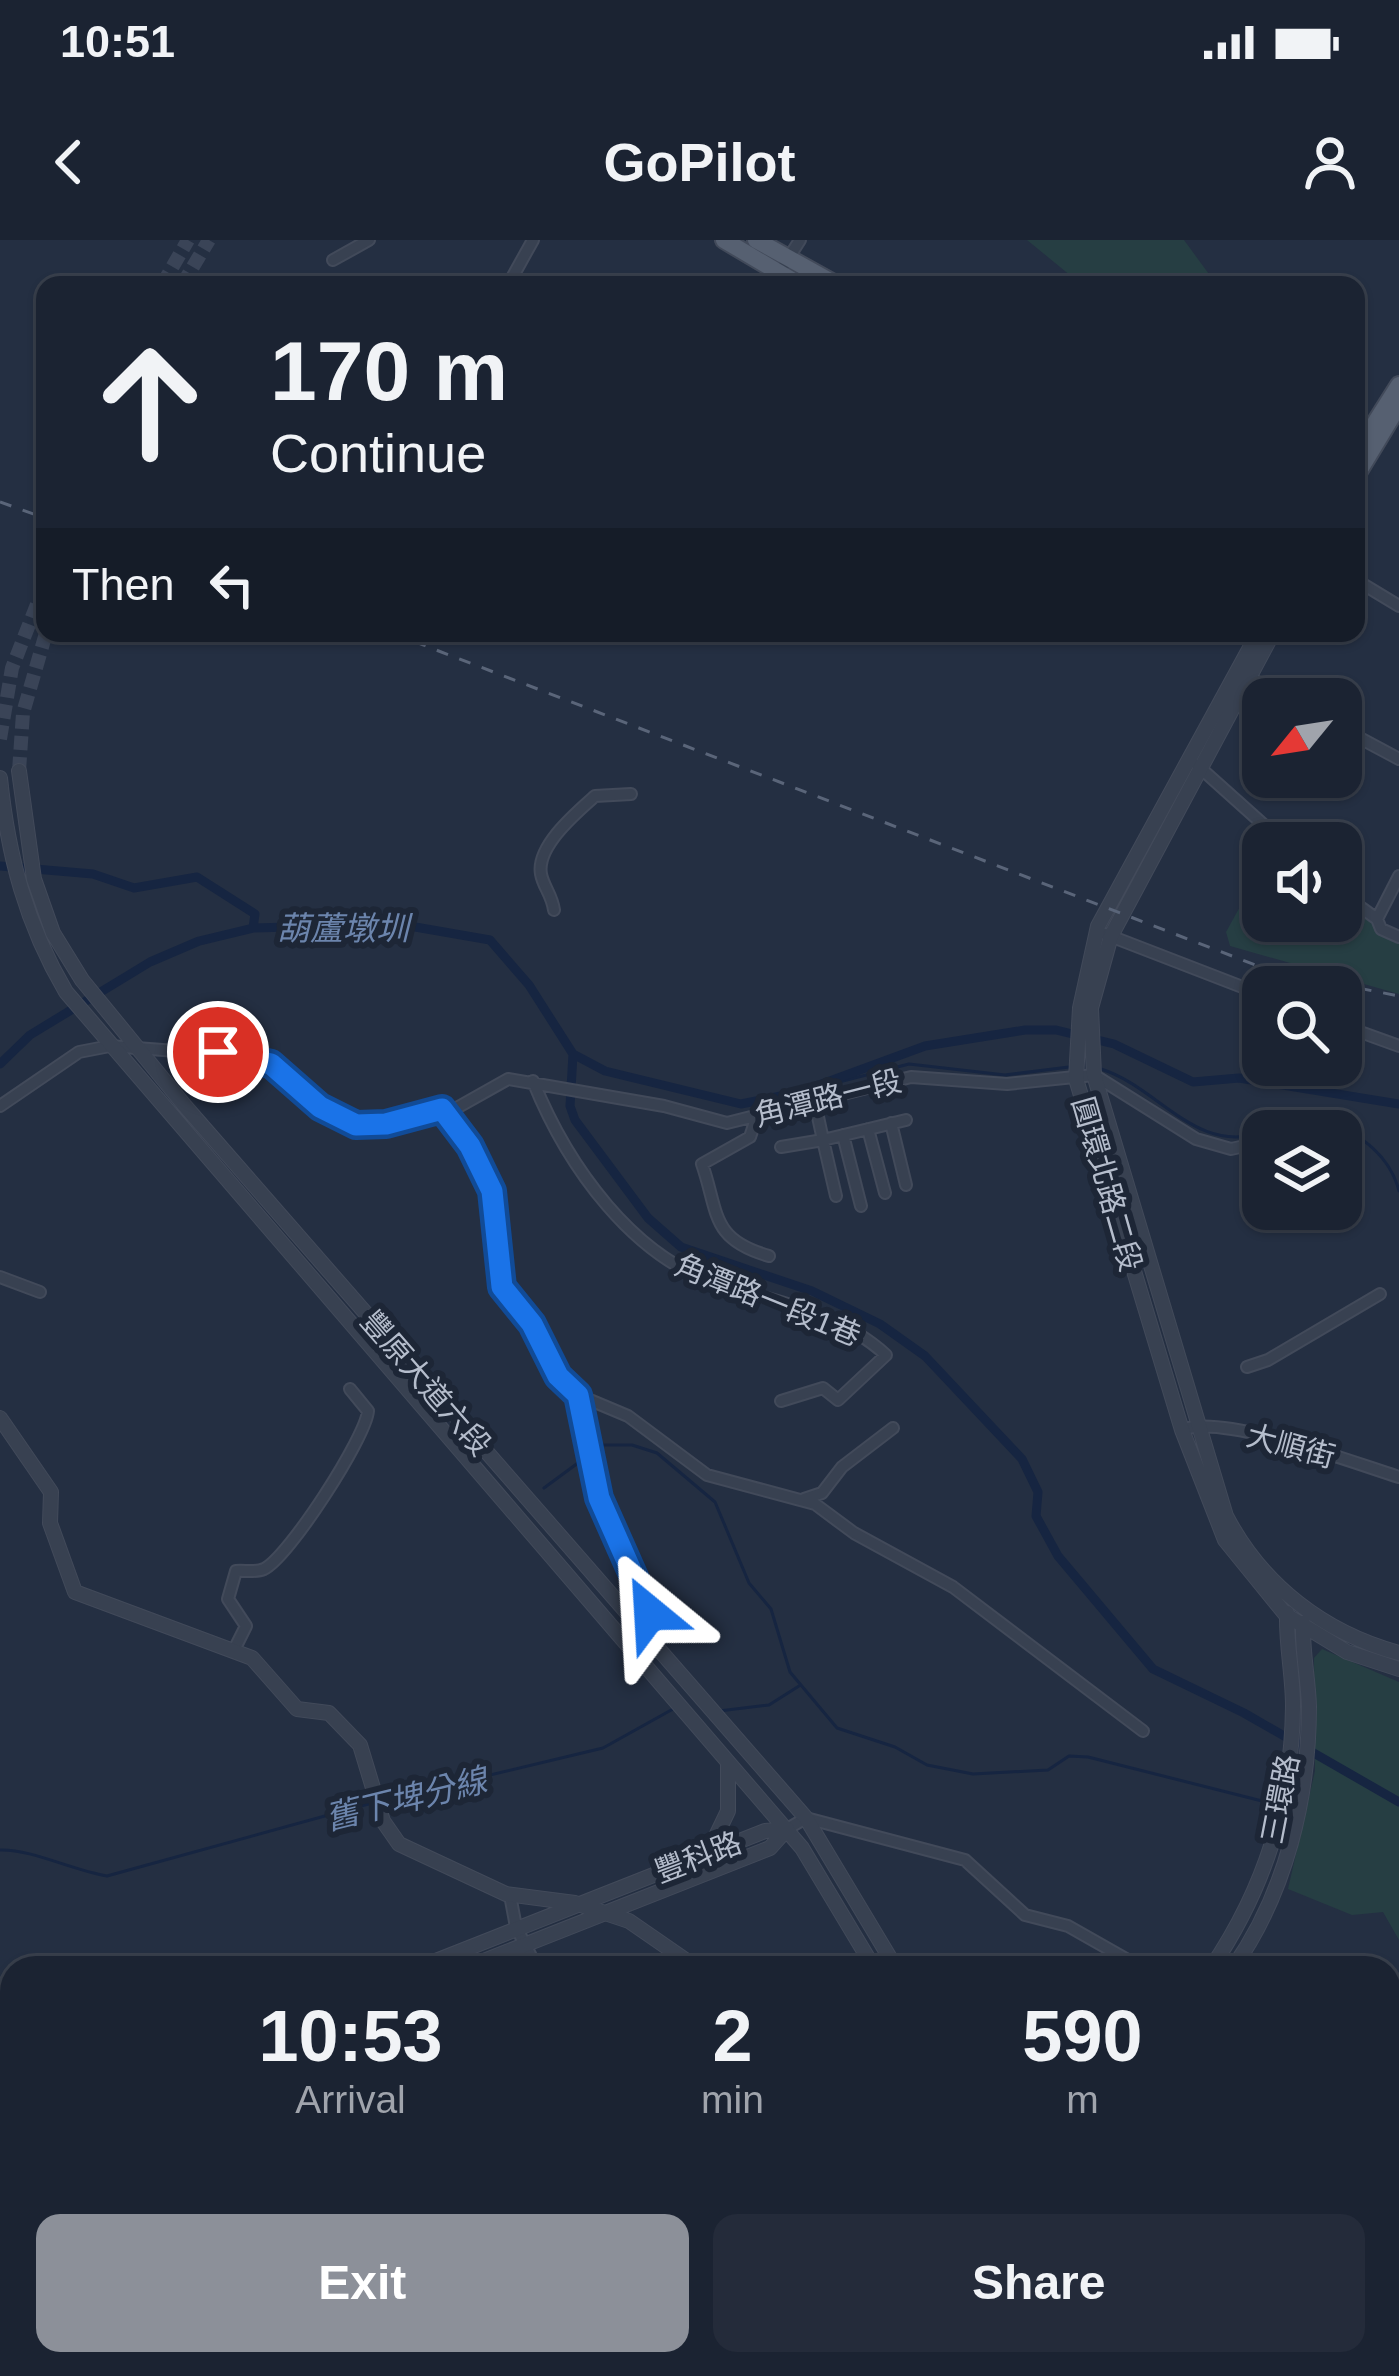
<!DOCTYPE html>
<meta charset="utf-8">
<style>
:root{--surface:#1b2332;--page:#242b3a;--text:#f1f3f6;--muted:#a0a4ac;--line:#39404d;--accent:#8c9099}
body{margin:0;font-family:Arial,"Noto Sans TC",sans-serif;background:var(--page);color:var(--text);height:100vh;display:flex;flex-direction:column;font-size:45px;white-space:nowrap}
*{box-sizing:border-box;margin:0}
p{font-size:39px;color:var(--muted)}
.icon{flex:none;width:66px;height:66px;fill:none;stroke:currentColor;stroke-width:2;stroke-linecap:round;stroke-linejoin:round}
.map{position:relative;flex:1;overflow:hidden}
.panel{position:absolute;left:0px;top:1716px;width:1401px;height:420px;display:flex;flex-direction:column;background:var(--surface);border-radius:36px 36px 0 0;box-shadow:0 3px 9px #0004,0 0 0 3px var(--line)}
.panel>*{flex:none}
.guide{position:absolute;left:36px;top:36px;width:1329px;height:366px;border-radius:24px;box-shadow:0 3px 9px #0004,0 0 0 3px var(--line);background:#1b2332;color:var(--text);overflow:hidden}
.needle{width:78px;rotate:240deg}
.tools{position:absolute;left:1242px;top:438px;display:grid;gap:24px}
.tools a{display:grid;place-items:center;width:120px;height:120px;border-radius:24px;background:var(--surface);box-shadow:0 3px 9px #0004,0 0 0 3px var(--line);font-size:60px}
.pin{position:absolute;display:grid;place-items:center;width:102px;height:102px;color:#fff;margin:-51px;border:6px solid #fff;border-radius:50%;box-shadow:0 3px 12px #0007}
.me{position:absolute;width:132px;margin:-66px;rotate:333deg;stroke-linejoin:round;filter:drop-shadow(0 0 9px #0008)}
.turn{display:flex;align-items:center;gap:42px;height:252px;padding:0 36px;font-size:54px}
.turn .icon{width:156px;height:156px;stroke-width:2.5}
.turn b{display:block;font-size:84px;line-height:102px}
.then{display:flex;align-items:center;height:114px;padding:0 36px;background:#0003;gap:24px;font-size:45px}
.eta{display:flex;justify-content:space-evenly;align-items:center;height:204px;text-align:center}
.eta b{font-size:72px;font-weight:700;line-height:84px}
.button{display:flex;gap:24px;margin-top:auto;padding:24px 36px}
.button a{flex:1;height:138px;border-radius:24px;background:var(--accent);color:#fff;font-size:48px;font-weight:700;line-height:138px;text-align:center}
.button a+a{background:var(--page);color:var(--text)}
.status{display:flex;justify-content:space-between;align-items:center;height:84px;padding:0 60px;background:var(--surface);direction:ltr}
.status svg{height:33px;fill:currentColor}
header{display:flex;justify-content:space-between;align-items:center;height:156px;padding:0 36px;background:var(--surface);font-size:54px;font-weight:700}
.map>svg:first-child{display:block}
.green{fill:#263e43}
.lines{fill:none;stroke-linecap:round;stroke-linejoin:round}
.stream{stroke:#162541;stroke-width:3}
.canal{stroke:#162541;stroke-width:9}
.tertiary-tunnel{stroke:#3a4457;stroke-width:14;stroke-dasharray:14 7;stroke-linecap:butt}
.minor-casing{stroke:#424a5a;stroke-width:14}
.tertiary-casing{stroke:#424a5a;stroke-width:16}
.primary-casing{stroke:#424a5a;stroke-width:20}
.minor{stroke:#384151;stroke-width:10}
.tertiary{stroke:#384151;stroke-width:14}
.primary{stroke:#566071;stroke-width:16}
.rail{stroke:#5a6579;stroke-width:3;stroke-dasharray:12 12;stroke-linecap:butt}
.route-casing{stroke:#114b97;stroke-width:30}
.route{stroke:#1a73e8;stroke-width:21}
.labels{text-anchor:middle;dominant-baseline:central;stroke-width:12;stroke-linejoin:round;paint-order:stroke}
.street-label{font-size:30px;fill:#b5bdcc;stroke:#1d2636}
.water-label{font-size:33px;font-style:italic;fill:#6c85ad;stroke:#1d2636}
</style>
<div class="status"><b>10:51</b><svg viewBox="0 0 49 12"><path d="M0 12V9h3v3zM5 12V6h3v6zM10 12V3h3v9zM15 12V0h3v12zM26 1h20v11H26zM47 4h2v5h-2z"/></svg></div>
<header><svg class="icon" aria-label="back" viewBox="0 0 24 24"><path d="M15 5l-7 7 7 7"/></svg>GoPilot<svg class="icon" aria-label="person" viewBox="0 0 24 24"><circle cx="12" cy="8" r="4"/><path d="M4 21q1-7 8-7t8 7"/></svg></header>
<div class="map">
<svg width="1399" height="2136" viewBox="0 0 1399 2136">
<rect width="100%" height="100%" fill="#242f42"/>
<path class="green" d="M1027,0H1184L1214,41L1082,45Z
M1263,625V681H1341V665L1399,698V754L1230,706L1226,692Z
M1322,1409L1399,1442V1700L1383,1672L1352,1675L1288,1649L1315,1531L1314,1418Z
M42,2124H241V2136H42Z"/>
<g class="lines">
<path class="stream" d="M1101,829C1159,847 1196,916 1263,892
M800,852L909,824L1005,835L1069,827
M1332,880C1361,897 1390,915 1399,951
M1266,891L1323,879
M594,1211L602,1205H632L657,1213L715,1262L749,1343L771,1369L790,1432L837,1488L895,1507L927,1525L973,1534L1048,1530L1069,1516L1088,1517L1270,1563
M544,1248L586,1217
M719,1471L769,1465L799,1446
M381,1561L603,1508L673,1469
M0,1610C32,1609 71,1630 107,1636L372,1563"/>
<path class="canal" d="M0,626L93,634L134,648L197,637L255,674L253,688
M573,814L570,866L575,880L648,978L681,1007L812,1051L880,1084L925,1116L1022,1219L1038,1252L1036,1276L1058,1316L1153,1429L1244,1473L1399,1562
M0,824L30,795L150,722L199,701L253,688L398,684L490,700L529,745L573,814L605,831L741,864L800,852L925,806L1025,790H1056L1114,804L1193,842L1239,838L1399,864"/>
<path class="tertiary-tunnel" d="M162,45L188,0
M182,45L209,0
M0,499L12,428L45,344
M19,531L23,473L46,393"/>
<g class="minor-casing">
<path id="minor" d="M333,20L369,0
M779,33L800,0
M508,45L533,0
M1356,340L1399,366
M1250,438L1288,459
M1341,488L1399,519
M1197,525L1284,603
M1341,653L1377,679L1381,689L1399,697
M554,670C552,655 543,646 541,634C536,606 577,572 595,556L631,554
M1377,679L1399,636
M1105,694L1263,755
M1341,785L1399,806
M533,841C567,925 633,1020 724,1046C780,1062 842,1074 886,1115L838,1160L823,1148L781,1161
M815,863L823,900L906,880
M0,866L79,812L110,806L257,817L336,878L365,886L453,870L508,839L664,866L727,883L911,837L1007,844L1094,835L1196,899L1231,909L1263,902
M442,870L470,906L492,951L502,1047L532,1084L558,1136L578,1155L628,1176L707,1235L815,1264L854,1293L953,1347L1143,1491
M757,876L750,897L702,924C719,973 710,999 769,1016
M891,883L906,945
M868,889L885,953
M1300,891L1328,884L1329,875
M843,895L861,966
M781,907L823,900L836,956
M0,1037L40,1052
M1247,1127L1268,1120L1380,1054
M578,1155L599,1258L621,1317L650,1369L621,1398
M1182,1190C1222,1173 1354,1223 1399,1237
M804,1259L822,1253L842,1227L893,1188
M234,1410L246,1386L228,1359L236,1331C244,1330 255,1333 264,1329C289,1317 366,1197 368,1171L350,1149
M787,1589L806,1578L965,1620L1025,1675L1068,1686L1142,1728
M510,1655L516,1687L537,1728
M755,1728L822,1725
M1389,1877L1399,1883
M1389,2030L1399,2037
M608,2124L614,2136
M733,2124L742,2136
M802,2124L818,2136
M1235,2124L1243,2136
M1373,2124L1388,2136
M873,2136L882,2124
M1298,2136L1307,2124"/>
</g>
<g class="tertiary-casing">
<path id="tertiary" d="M1258,393L1098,686L1080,768L1076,839L1182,1190L1225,1300L1286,1375L1347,1412L1399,1429
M1273,393L1111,696L1091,768L1094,835L1226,1276C1262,1345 1324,1393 1399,1413
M19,531L34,639L53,693L82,740L185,866L806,1578L896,1728
M0,538C8,616 26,684 66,752L802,1608L874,1728
M0,1178L51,1252L50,1283L75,1352L252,1418L297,1469L329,1473L360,1505L383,1581L399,1604L506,1654L575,1663L629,1681L697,1728
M707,1615L728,1571V1523
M418,1728L765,1591L787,1589
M466,1728L770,1608L787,1589
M1211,1728C1265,1648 1292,1563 1293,1466C1293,1435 1286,1404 1287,1373
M1233,1728C1286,1653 1309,1557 1309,1466C1308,1438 1302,1410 1303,1383
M0,1902L12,1897
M0,1920L12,1915
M1105,2124L1112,2136
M1125,2124L1132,2136"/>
</g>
<g class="primary-casing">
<path id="primary" d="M724,0L800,45
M756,0L837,45
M1361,205L1399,145
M1356,236L1399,165
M1389,1746L1399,1743
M425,2136L454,2124"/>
</g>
<use href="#minor" class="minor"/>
<use href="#tertiary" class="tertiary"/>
<use href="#primary" class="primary"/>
<path class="rail" d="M0,262L45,278
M392,393L1271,731L1399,756"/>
</g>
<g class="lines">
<g class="route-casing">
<path id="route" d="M218,812L271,824L320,867L356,885L386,884L442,869L470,906L492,951L502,1047L532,1084L558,1136L578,1155L599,1258L650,1373"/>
</g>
<use href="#route" class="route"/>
</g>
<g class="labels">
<g class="street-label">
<text transform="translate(828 858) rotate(-14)">角潭路一段</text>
<text transform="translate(1107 944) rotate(74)">圓環北路二段</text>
<text transform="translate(768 1060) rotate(22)">角潭路一段1巷</text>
<text transform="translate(426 1143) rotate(49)">豐原大道六段</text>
<text transform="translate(1291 1206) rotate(15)">大順街</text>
<text transform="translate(1280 1559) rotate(-79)">三環路</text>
<text transform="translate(698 1617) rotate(-21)">豐科路</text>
</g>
<g class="water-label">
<text x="343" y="688">葫蘆墩圳</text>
<text transform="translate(406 1559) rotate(-14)">舊下埤分線</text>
</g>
</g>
</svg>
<div class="tools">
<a><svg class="needle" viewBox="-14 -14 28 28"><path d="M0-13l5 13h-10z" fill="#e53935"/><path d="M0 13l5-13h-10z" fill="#a0a4ac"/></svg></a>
<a><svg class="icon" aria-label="sound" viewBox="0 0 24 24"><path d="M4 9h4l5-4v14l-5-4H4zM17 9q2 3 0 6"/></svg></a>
<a><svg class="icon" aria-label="search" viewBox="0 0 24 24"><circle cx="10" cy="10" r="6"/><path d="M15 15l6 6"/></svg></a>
<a><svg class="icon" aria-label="layers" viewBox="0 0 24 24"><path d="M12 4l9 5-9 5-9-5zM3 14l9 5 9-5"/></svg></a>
</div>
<div class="pin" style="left:218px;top:812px;background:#d93025"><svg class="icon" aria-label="arrive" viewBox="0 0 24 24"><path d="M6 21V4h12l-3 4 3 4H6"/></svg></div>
<svg class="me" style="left:650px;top:1373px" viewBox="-20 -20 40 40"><path d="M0-17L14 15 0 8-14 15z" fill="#1a73e8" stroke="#fff" stroke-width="4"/></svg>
<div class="guide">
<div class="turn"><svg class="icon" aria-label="ahead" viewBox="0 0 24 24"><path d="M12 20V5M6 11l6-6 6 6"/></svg><div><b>170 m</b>Continue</div></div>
<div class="then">Then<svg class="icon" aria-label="left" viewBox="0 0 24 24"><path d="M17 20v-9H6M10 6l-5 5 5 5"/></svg></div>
</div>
<section class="panel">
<div class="eta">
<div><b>10:53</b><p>Arrival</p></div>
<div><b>2</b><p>min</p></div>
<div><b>590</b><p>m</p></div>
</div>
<div class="button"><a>Exit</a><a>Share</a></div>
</section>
</div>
